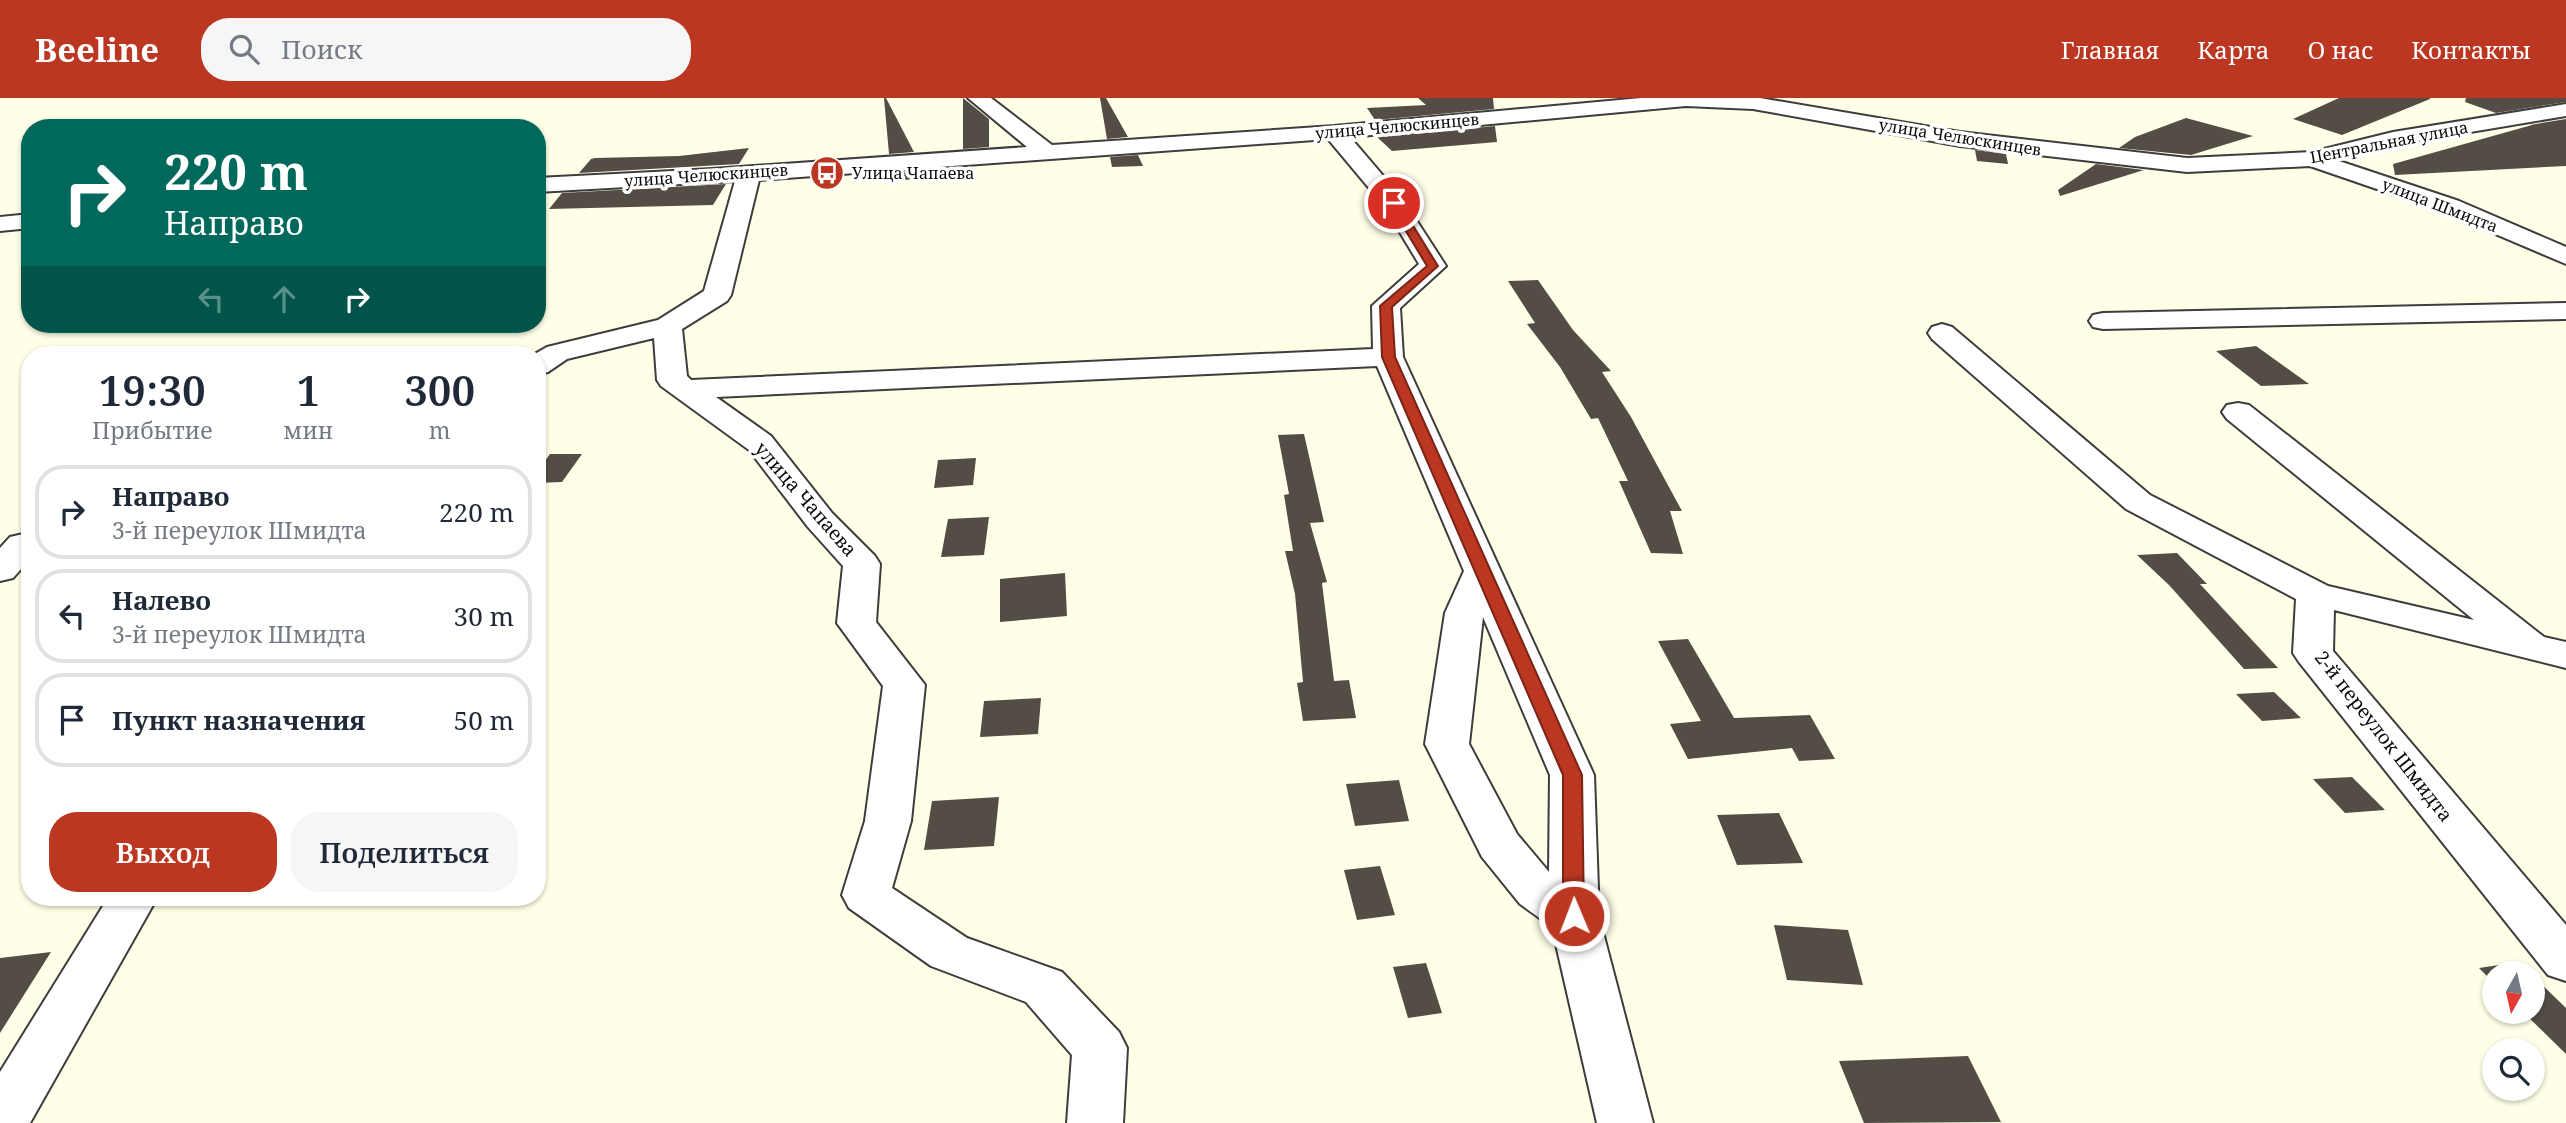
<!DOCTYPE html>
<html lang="ru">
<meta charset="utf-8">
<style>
:root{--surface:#fff;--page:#f6f6f7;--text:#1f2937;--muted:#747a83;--line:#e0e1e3;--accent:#bb3721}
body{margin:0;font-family:"Noto Serif",serif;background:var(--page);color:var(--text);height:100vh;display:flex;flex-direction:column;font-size:26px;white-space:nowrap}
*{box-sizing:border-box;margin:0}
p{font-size:23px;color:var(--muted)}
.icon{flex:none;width:38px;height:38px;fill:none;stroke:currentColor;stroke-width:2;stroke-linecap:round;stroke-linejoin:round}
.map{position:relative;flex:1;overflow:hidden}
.drawer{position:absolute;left:21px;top:248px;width:525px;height:560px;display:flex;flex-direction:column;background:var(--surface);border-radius:28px;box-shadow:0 2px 5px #0004}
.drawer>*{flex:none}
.top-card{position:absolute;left:21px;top:21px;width:525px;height:214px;border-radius:28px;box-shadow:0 2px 5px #0004;background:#00695c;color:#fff;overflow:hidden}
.needle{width:46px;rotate:188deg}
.controls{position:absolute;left:2482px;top:863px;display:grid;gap:14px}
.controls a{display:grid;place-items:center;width:63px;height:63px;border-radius:50%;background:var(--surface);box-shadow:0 2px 5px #0004;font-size:35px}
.pin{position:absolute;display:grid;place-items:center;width:60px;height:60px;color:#fff;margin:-30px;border:4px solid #fff;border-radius:50%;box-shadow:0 2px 7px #0007}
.me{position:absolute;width:77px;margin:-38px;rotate:359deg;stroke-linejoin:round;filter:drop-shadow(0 0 5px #0008)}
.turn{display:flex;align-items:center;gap:24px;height:147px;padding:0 28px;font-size:32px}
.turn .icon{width:91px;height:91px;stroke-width:2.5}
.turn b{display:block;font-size:49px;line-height:60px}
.lanes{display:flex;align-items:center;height:66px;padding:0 28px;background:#0003;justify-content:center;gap:35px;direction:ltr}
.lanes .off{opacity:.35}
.eta{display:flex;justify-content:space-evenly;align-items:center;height:119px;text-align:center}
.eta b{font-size:42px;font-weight:600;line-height:49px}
.button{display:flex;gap:14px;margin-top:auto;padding:14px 28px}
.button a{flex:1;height:80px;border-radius:28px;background:var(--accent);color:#fff;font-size:28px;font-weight:600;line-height:80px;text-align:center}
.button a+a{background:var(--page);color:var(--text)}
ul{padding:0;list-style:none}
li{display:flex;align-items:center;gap:21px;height:94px;margin:0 14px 10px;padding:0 14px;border:4px solid var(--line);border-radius:28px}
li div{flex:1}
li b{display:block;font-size:26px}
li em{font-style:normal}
header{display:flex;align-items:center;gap:42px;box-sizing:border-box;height:98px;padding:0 35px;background:var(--accent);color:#fff}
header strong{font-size:33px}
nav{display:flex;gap:38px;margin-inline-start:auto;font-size:24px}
.search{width:490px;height:63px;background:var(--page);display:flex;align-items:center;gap:18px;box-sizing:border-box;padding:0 24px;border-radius:28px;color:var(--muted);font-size:26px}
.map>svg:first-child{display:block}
.building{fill:#534d46}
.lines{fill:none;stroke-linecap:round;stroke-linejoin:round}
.minor-casing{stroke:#3d3d3d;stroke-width:4}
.minor{fill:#fff;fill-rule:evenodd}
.route{fill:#bb3721;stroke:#7a2415;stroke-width:2}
.labels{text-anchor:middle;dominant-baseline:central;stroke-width:7;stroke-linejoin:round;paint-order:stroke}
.far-street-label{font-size:16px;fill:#0a0a0a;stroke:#fff}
.far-poi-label{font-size:16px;fill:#0a0a0a;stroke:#fff;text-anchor:start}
.street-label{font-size:19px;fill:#0a0a0a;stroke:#fff}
</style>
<header>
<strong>Beeline</strong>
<div class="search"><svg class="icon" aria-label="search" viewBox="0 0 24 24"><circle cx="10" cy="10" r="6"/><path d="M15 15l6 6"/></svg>Поиск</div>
<nav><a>Главная</a><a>Карта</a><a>О нас</a><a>Контакты</a></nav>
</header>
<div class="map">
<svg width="2566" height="1025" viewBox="0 0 2566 1025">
<rect width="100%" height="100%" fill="#ffffe7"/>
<path class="building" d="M884,0H886L914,54L889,56Z
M963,0L989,21V49L963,51Z
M1100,0H1106L1128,39L1107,41Z
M1418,0H1493L1494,11L1375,22L1367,10L1426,7Z
M2339,0H2430V1L2342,37L2293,21Z
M2466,0H2566V4L2496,15L2465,4Z
M2186,20L2253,38L2191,57L2119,50L2135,39Z
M2566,21V68L2395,77L2393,66L2532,27H2530Z
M1495,28L1497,44L1392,53L1377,39Z
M749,50L739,66L579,75L591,61L595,60L679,58Z
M1975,52L2006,56L2008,66L1977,63Z
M1138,57L1143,68L1112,69L1110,59Z
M2096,66L2144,72L2060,98L2058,92Z
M923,73L927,80L891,83L890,75Z
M726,86L713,107L549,111L562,95Z
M1538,182L1573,232L1611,273L1602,274L1631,319L1682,413H1670L1683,456L1651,455L1619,383H1628L1598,320L1591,321L1560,269L1527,226L1535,225L1508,183Z
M2256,248L2309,286L2261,288L2216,253Z
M1304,336L1324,424L1310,425L1327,484L1322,485L1334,583L1349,582L1356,620L1303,623L1297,585L1303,584L1295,496L1285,453H1293L1284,397L1289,396L1278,337Z
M550,356H582L562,384L537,385V374Z
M976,360L973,387L934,390L938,362Z
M989,419L984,457L941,459L948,421Z
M2177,455L2207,486H2200L2278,570L2244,571L2169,487L2137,457Z
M1065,475L1067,518L1000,524V481Z
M1688,541L1734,620L1810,617L1835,661L1799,663L1792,650L1688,661L1670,626L1701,623L1658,543Z
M2274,594L2301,620L2262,623L2236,596Z
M1041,600L1038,636L980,639L984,603Z
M2352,679L2385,712L2345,715L2313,681Z
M1399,682L1409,723L1355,728L1346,686Z
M999,699L994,748L924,752L932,703Z
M1779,715L1803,765L1737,767L1717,717Z
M1380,768L1395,817L1357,822L1344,772Z
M1774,827L1848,832L1863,887L1787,882Z
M51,854L0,935V860Z
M2519,864L2530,875H2494V885L2479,870Z
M1426,865L1442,915L1408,920L1393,869Z
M2532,877L2566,910V956L2523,914H2532Z
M1968,958L2001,1024L1864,1025L1839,963Z"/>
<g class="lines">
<g class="minor-casing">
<path id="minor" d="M968,0H991L1052,47L1334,28L1641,0H1760L1960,34L2187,60L2312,54L2393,34L2566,6V18L2393,47L2336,62L2459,103L2566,149V166L2441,113L2310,68L2187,74L1960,48L1753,11L1686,8L1350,39L1402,100L1446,168L1400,210L1403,259L1594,677L1599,819L1653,1025H1597L1552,829L1520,806L1482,759L1425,646L1445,515L1464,473L1377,268L716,299L771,338L832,415L875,458L880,466L876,524L925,587L911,723L892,790L967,840L1062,874L1119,934L1127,950L1123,1025H1067L1072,957L1026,904L931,868L849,810L842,797L865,723L883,588L837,525L843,468L808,429L749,352L661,288L657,282L654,240L567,261L548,274L537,277V257H533L547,249L658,222L704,193L735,83L537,94V80L712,71L1027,49ZM1328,41L1384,108L1419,166L1372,208L1373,251L691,282L687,278L682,231L727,203L731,197L759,82ZM1483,519L1550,677L1549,774L1517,736L1469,646Z
M30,116V130L0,133V119Z
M2566,205V221L2103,231L2093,229L2089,223L2093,217L2103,215Z
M1942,226L1952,229L2150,397L2328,488L2474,522L2227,321L2222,314L2227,307L2238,305L2249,307L2544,539L2566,544V570L2334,512L2333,553L2566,827V883L2548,877L2299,564L2293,555L2296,501L2126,411L1932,241L1928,235L1932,229Z
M23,436L30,438V461L13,480L0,483V450L10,439Z
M108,800H157L30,1025H0V974Z"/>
</g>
<use href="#minor" class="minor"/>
</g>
<path class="route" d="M1394,102L1399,105L1438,168L1392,209L1395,259L1582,677L1584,818L1581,824L1574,826L1566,824L1563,818V677L1382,259L1380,208L1427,168L1389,105Z"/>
<defs>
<g id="bus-disc" transform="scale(1.75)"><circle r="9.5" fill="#bb3721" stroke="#fff"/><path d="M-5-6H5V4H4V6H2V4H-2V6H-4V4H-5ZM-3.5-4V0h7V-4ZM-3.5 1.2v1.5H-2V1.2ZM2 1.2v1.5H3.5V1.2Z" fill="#fff"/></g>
</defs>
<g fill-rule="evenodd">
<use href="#bus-disc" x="827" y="75"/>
</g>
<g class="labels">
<g class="far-street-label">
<text transform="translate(1397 28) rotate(-5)">улица Челюскинцев</text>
<text transform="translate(1960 39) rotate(9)">улица Челюскинцев</text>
<text transform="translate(2389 44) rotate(-11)">Центральная улица</text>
<text transform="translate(706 77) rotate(-4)">улица Челюскинцев</text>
<text transform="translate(2440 107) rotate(21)">улица Шмидта</text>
</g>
<g class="far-poi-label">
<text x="852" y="75">Улица Чапаева</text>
</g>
<g class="street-label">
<text transform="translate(806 401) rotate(49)">улица Чапаева</text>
<text transform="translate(2384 638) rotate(52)">2-й переулок Шмидта</text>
</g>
</g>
</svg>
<div class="controls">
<a><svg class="needle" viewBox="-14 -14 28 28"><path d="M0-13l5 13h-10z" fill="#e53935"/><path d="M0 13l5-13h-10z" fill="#747a83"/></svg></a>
<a><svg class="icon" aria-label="search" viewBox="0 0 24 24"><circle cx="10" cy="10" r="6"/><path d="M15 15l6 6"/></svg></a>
</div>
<div class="pin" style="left:1394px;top:105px;background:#d93025"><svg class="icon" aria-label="arrive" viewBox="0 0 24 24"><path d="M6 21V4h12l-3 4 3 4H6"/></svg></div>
<svg class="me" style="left:1574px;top:818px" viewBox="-20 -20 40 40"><circle r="17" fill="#bb3721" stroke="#fff" stroke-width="3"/><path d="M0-11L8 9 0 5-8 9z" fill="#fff"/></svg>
<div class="top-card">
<div class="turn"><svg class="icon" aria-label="right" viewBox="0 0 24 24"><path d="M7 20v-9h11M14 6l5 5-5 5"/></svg><div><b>220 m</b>Направо</div></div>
<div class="lanes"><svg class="icon off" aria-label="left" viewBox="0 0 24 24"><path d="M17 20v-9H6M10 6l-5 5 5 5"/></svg><svg class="icon off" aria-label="ahead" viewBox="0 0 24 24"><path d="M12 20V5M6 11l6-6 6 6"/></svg><svg class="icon" aria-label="right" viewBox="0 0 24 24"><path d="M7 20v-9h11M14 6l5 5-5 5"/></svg></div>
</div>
<section class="drawer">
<div class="eta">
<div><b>19:30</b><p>Прибытие</p></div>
<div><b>1</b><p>мин</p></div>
<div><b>300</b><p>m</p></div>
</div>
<ul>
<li><svg class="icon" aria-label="right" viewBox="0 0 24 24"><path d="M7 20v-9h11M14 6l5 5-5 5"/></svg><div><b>Направо</b><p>3-й переулок Шмидта</p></div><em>220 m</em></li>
<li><svg class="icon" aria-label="left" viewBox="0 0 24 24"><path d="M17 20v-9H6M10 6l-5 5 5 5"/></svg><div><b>Налево</b><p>3-й переулок Шмидта</p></div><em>30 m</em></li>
<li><svg class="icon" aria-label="arrive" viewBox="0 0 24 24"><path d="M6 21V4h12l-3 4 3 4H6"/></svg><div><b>Пункт назначения</b></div><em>50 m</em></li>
</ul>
<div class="button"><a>Выход</a><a>Поделиться</a></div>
</section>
</div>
